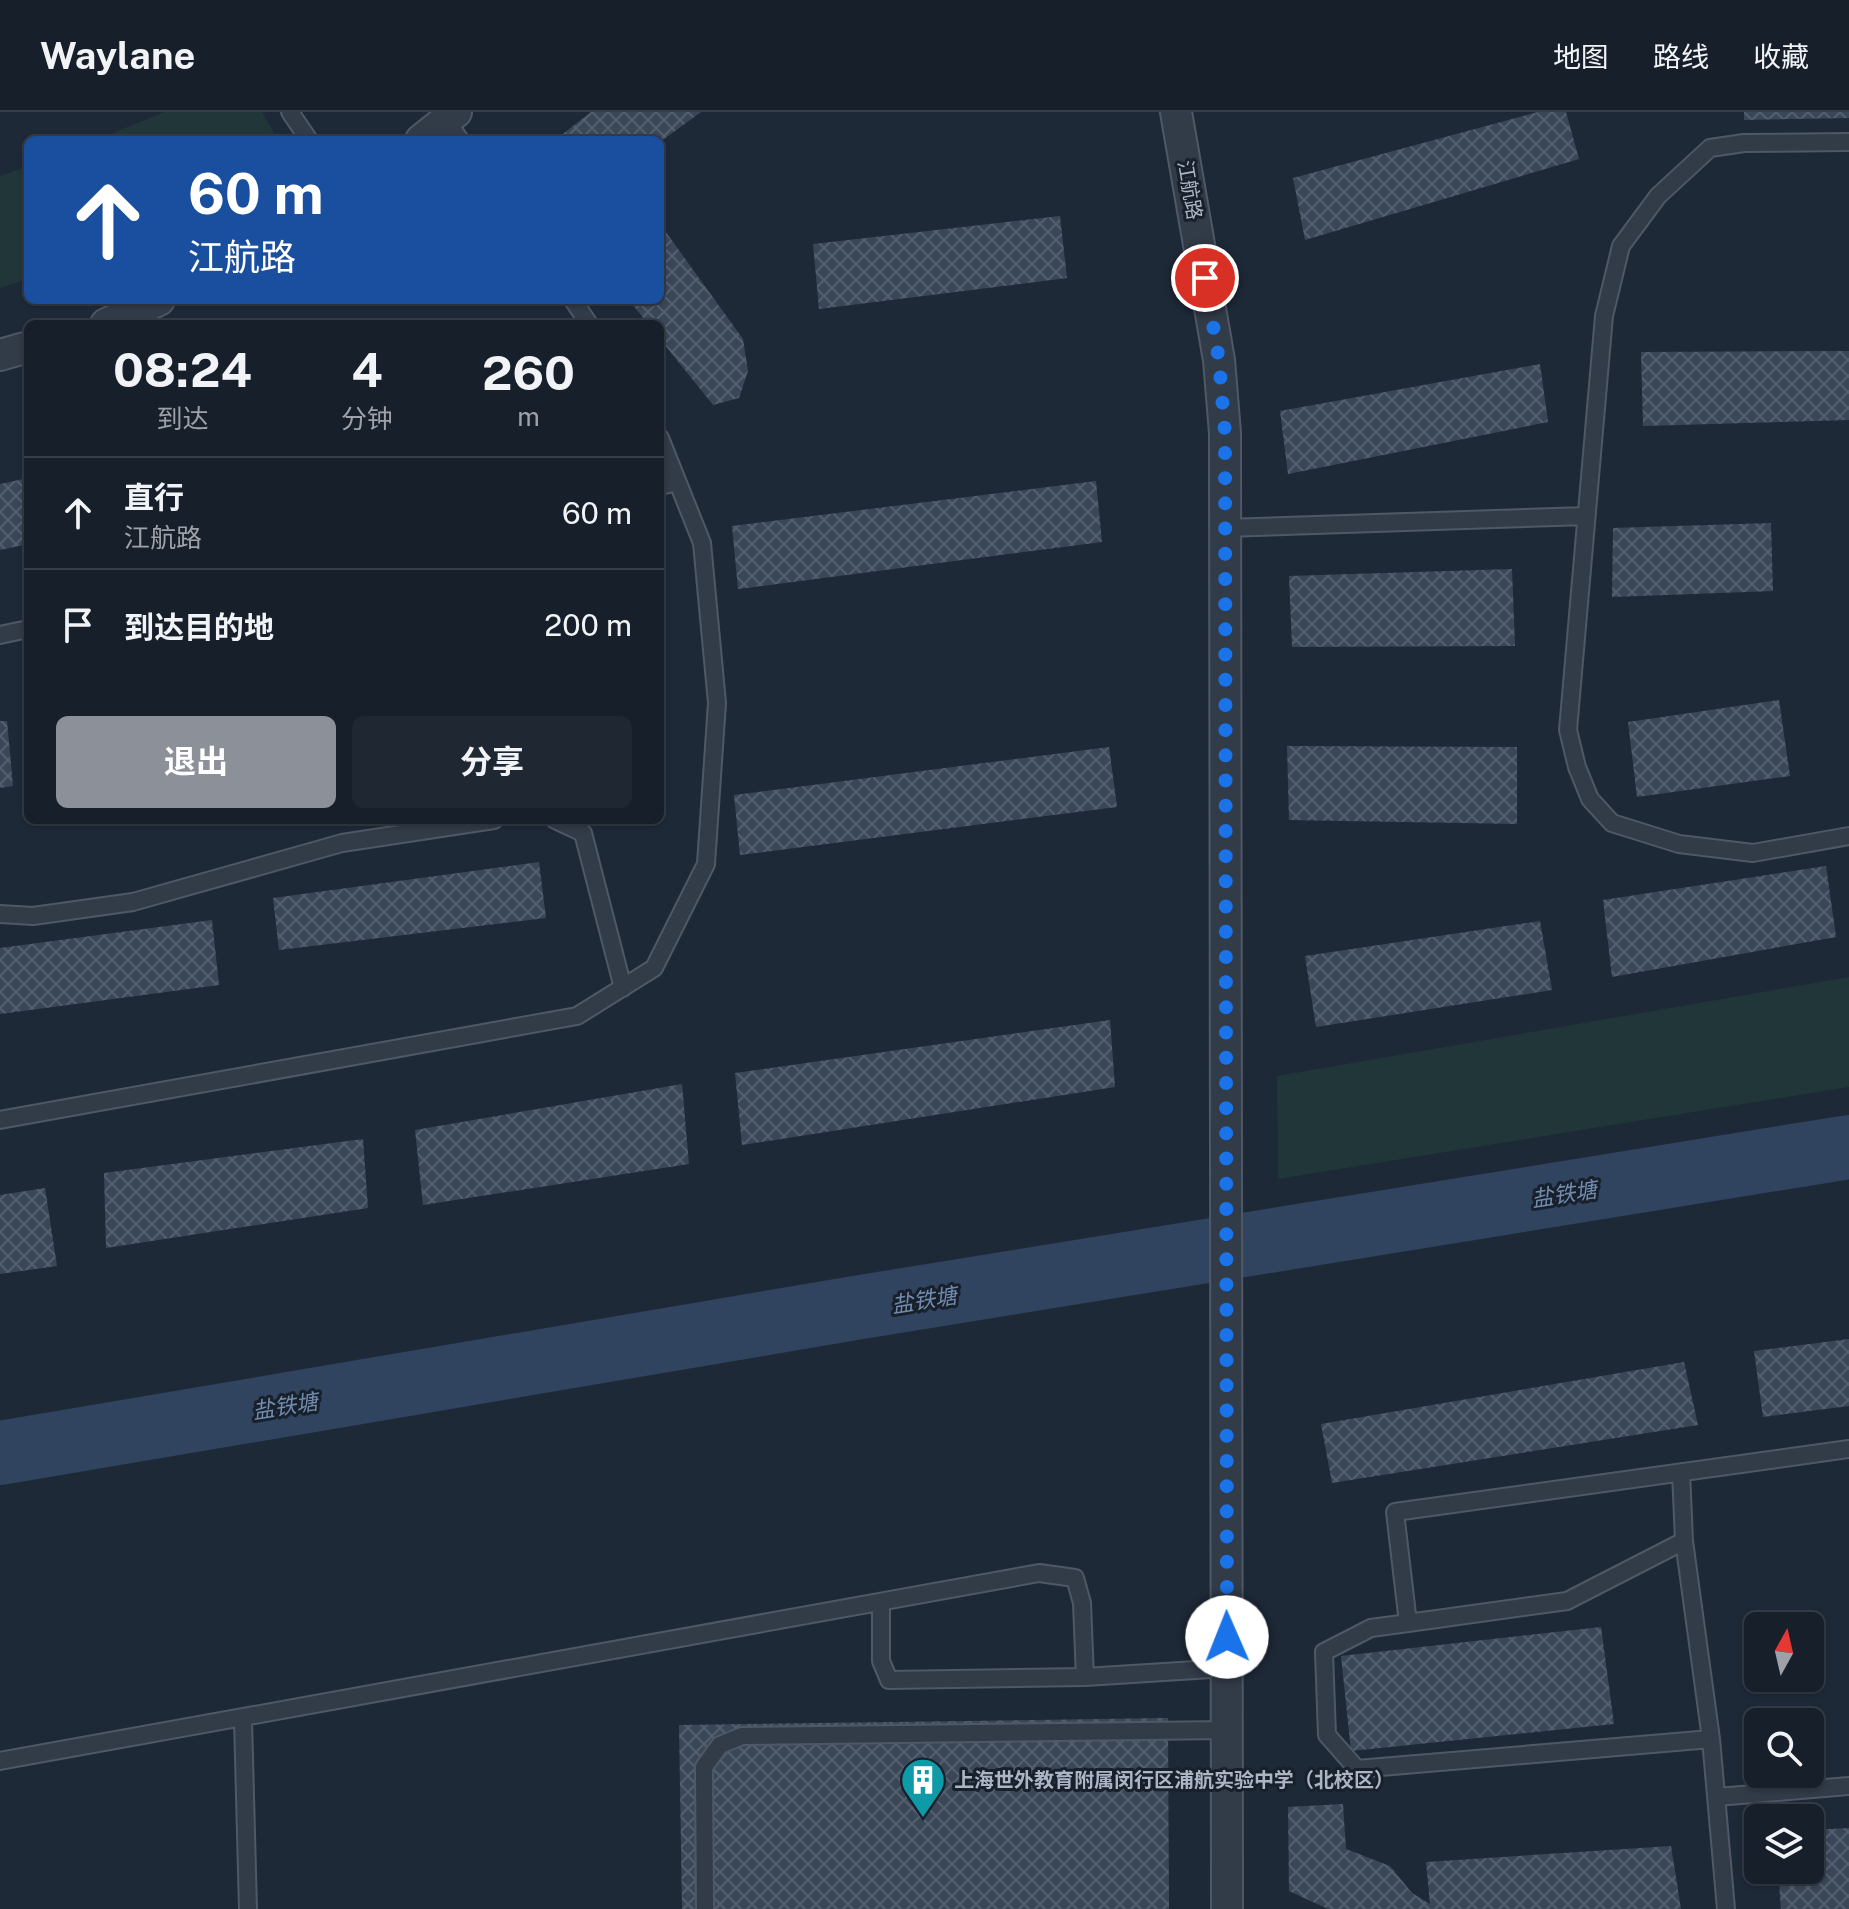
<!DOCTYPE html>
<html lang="zh">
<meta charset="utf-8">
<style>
:root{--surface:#161f2a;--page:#1f2732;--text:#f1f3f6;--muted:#9ea2a8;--line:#353d47;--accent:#8c9099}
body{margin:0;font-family:"Public Sans","Noto Sans SC",sans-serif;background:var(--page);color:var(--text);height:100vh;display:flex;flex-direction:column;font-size:30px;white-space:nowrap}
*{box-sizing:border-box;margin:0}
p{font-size:26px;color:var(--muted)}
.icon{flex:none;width:44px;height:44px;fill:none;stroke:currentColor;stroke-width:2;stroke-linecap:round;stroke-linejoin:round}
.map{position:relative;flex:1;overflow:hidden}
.sheet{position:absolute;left:24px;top:208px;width:640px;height:504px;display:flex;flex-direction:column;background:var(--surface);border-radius:12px;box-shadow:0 2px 6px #0004,0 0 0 2px var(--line)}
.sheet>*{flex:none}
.banner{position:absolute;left:24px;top:24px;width:640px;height:168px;border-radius:12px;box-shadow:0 2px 6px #0004,0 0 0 2px var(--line);background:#1a4fa0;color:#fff;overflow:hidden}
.needle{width:52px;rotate:8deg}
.tools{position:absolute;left:1744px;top:1500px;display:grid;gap:16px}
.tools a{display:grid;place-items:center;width:80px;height:80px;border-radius:12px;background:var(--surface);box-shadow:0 2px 6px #0004,0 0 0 2px var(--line);font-size:40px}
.pin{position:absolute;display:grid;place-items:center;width:68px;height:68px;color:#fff;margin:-34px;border:4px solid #fff;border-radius:50%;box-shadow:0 2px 8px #0007}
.me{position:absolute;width:88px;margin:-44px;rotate:359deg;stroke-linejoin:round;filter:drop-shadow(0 0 6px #0008)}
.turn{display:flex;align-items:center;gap:28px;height:168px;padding:0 32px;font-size:36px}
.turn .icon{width:104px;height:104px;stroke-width:2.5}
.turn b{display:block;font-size:56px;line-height:68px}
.eta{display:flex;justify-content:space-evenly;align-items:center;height:136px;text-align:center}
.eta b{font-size:48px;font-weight:700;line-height:56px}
.cta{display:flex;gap:16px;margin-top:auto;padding:16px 32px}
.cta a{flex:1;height:92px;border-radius:12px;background:var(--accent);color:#fff;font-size:32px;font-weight:700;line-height:92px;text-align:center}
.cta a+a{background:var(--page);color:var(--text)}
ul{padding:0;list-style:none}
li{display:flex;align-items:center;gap:24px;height:112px;padding:0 32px;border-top:2px solid var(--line)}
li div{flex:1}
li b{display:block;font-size:30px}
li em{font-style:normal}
header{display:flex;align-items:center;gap:48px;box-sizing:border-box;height:112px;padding:0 40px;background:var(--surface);border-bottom:2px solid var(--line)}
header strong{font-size:38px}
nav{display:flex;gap:44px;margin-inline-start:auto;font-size:28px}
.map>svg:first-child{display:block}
.grass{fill:#203639}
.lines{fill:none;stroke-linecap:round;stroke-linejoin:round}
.river{stroke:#304460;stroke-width:64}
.building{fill:url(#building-cross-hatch)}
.lane-casing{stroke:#4f5866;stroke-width:20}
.street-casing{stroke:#4f5866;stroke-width:34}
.lane{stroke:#323b48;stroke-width:16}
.street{stroke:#323b48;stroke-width:30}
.route{stroke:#1a73e8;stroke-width:14;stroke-dasharray:0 25.2}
.labels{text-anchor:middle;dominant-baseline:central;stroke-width:6;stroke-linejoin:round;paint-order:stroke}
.street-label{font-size:20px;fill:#acb5c5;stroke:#18202c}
.poi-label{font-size:20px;font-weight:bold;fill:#acb5c5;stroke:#18202c;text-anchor:start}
.water-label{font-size:22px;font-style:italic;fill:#728cb0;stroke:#18202c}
</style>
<header>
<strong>Waylane</strong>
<nav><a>地图</a><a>路线</a><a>收藏</a></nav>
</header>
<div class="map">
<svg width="1849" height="1797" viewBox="0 0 1849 1797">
<defs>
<pattern id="building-cross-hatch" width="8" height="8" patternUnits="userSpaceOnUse" patternTransform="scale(2)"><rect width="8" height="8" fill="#3a4758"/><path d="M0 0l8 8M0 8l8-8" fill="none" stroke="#545f6e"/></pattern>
</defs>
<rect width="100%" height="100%" fill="#1e2938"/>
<path class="grass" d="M165,0H262L278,28H95Z
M28,54V167L0,176V64Z
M1849,865V975L1278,1067L1277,964Z"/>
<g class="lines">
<path class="river" d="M0,1341L861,1195L1849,1035"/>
</g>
<path class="building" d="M591,0H701L660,30L555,28Z
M1538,0H1566L1579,47L1305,128L1293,66Z
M1744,0H1849V6L1744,8Z
M1060,104L1067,166L819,197L813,132Z
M660,112L743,227L748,259L739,286L713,293L660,227V212H648L629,188H660Z
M1849,239V308L1643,314L1641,240Z
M1540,252L1548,310L1288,362L1280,299Z
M28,366V432L0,438V372Z
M1096,369L1102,430L738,477L732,414Z
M1771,411L1773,479L1612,485L1613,416Z
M1512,457L1515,534L1292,535L1289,464Z
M1779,588L1790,664L1637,685L1628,610Z
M0,609H7L13,674L0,676Z
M1287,634L1517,635V712L1289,708Z
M1109,635L1117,695L740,743L734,683Z
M539,750L546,806L279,838L273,786Z
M1826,754L1836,825L1612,865L1603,788Z
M212,808L219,873L0,902V836Z
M1540,809L1552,878L1316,915L1305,844Z
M1110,908L1115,975L742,1033L735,961Z
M682,972L689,1052L423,1093L415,1018Z
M363,1027L368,1096L106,1136L104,1061Z
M45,1076L57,1154L0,1162V1083Z
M1849,1227V1294L1763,1305L1754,1239Z
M1684,1250L1698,1313L1332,1371L1321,1312Z
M1601,1515L1614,1612L1351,1639L1341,1544Z
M1168,1606L1169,1797H682L679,1613Z
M1343,1692L1346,1737L1390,1754L1412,1781L1430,1792L1426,1750L1671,1734L1681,1797H1328L1289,1779L1288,1695Z
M1849,1716V1797H1781L1778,1758H1810V1718Z"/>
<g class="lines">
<g class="lane-casing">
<path id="lane" d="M290,0L309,28
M447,9L460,28
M1849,30L1744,31L1710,36L1658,84L1621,134L1604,204L1568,618L1577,655L1590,687L1612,711L1679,732L1753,741L1849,724
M573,188L589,212
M660,374L677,370
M1225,416L1586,404
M0,523L28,517
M555,708L583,721L623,876
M0,802L33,804L133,790L342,731L494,708
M0,1008L577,904L654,856L706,752L717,591L702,431L660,326
M1684,1429L1711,1627
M881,1490V1549L889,1568L1085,1565
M1408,1511L1567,1489L1684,1429L1681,1360
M243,1608L248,1797
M0,1649L1039,1461L1075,1466L1082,1491L1085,1565L1227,1556
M1717,1685L1849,1674
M705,1797L704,1655L720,1633L742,1624L1227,1618
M1726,1797L1711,1627L1357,1657L1327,1623L1324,1540L1371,1516L1408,1511L1395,1400L1849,1337"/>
</g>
<g class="street-casing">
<path id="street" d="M1176,0L1219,248L1225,321L1227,1797
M421,28L456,0
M106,212L159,188
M0,243L28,235"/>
</g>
<use href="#lane" class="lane"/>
<use href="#street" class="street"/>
</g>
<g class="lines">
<path class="route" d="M1205,166L1219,248L1225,321L1227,1525"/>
</g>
<defs>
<g id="building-pin" transform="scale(2.3)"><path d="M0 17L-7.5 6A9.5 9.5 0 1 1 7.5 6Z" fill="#0f9aa8" stroke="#18202c"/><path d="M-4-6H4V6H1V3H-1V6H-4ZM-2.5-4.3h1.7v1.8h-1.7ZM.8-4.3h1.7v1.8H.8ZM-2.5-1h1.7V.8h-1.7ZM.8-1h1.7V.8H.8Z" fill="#fff"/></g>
</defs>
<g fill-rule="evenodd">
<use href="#building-pin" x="923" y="1668"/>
</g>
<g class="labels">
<g class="street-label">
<text transform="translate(1190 78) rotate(80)">江航路</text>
</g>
<g class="poi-label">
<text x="954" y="1668">上海世外教育附属闵行区浦航实验中学（北校区）</text>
</g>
<g class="water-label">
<text transform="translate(1564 1082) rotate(-9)">盐铁塘</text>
<text transform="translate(924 1188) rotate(-9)">盐铁塘</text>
<text transform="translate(285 1294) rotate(-9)">盐铁塘</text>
</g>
</g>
</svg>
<div class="tools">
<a><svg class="needle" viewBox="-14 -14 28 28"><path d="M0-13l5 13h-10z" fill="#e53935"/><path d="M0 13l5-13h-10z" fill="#9ea2a8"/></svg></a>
<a><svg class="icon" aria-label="search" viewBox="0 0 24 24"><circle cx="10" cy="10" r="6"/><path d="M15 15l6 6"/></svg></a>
<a><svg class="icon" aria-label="layers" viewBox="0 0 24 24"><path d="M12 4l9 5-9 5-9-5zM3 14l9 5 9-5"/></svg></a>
</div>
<div class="pin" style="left:1205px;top:166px;background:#d93025"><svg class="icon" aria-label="arrive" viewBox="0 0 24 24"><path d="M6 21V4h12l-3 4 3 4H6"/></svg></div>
<svg class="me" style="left:1227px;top:1525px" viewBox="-20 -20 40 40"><circle r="19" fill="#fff"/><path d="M0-13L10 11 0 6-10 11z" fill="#1a73e8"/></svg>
<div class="banner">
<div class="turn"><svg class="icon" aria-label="ahead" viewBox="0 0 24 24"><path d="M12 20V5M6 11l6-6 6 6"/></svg><div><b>60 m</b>江航路</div></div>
</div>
<section class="sheet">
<div class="eta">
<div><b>08:24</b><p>到达</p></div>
<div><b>4</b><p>分钟</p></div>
<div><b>260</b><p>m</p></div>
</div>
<ul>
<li><svg class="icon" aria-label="ahead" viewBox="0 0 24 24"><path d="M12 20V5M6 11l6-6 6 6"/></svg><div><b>直行</b><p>江航路</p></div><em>60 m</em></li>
<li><svg class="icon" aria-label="arrive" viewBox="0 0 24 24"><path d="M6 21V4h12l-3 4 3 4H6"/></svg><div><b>到达目的地</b></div><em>200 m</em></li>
</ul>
<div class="cta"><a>退出</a><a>分享</a></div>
</section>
</div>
